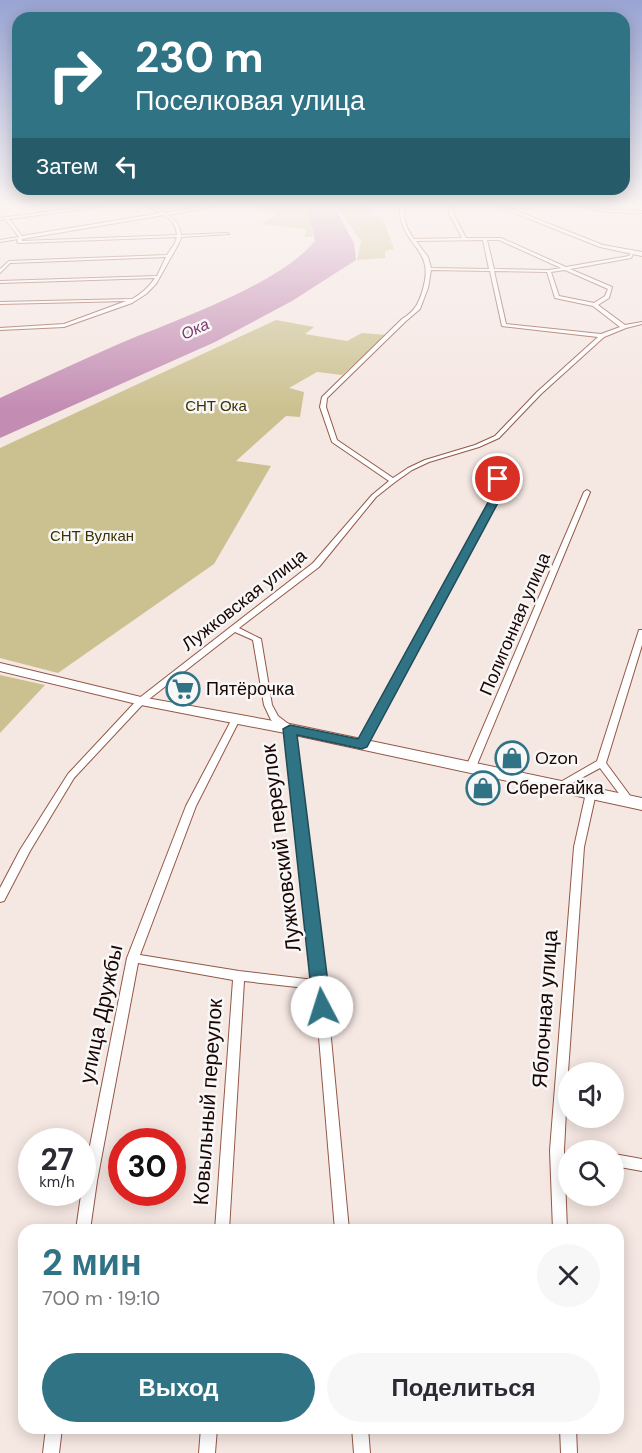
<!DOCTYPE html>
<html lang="ru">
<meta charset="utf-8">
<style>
:root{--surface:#fff;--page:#f7f7f7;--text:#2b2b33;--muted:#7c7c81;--accent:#307385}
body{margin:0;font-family:"DM Sans",sans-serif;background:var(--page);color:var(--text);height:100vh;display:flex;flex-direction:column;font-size:22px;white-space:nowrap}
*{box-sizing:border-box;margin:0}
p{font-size:20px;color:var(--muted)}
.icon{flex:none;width:33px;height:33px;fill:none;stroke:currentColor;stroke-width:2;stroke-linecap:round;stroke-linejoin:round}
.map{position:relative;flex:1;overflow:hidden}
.panel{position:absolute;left:18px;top:1224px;width:606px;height:210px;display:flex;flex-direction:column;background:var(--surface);border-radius:18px;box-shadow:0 3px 15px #0003}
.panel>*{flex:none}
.guide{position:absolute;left:12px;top:12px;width:618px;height:183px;border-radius:18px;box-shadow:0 3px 15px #0003;background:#307385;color:#fff;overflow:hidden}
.tools{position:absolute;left:558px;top:1062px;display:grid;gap:12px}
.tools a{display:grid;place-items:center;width:66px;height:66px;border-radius:50%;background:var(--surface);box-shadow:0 3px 15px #0003;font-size:30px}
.speed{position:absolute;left:18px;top:1128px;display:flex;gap:12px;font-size:30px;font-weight:700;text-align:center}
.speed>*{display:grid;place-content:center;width:78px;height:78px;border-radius:50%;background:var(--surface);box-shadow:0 3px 15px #0003;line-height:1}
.speed small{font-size:15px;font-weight:400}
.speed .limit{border:9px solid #d22;background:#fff;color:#111}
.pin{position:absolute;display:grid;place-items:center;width:51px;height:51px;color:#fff;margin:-26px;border:3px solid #fff;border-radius:50%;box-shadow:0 2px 6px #0007}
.me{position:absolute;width:66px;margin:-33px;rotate:355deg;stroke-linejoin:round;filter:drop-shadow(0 0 4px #0008)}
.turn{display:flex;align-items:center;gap:21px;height:126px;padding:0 24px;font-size:27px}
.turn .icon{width:78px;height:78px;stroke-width:2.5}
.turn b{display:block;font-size:42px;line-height:51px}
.then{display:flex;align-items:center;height:57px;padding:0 24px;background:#0003;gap:12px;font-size:22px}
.round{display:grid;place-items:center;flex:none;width:63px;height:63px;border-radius:32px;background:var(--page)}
.overview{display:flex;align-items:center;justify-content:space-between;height:102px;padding:0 24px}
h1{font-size:36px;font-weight:700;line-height:45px;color:var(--accent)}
.button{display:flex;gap:12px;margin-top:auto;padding:12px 24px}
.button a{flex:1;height:69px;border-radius:36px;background:var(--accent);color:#fff;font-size:24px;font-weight:700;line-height:69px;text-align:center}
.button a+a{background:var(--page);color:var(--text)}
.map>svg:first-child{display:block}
.green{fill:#cbc190}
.water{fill:#c38cb3}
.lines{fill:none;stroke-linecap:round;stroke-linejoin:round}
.minor-casing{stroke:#935847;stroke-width:2}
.tertiary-casing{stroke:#935847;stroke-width:2}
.trunk-casing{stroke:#935847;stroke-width:2}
.minor{fill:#fff;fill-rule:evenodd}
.tertiary{fill:#fff;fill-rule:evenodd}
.trunk{fill:#fff;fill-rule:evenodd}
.route{fill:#307385;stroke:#1f4b56;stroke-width:1.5}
.labels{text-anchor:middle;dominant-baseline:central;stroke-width:5;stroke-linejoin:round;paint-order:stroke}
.far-park-label{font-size:15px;fill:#3d3300;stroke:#f7f7f7}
.far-water-label{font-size:16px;font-style:italic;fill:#7d396d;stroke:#f7f7f7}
.street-label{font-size:18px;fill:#1a0502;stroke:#f7f7f7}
.poi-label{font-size:18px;fill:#1a0502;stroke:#f7f7f7;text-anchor:start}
.near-street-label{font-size:21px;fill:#1a0502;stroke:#f7f7f7}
</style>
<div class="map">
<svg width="642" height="1453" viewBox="0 0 642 1453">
<rect width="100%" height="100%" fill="#f5e7e2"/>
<path class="green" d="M261,206H301L309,215L313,237H305L306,229L261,224L277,214L261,210Z
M337,206H370L373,216L383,218L394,249L385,251V258L357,260L361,241Z
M276,320L314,327L305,334L347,341L362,333L387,335L342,375L317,372L289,388L304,392L300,417L286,416L236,461L271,466L214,564L58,673L0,658V448Z
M0,675L45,685L0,733Z"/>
<path class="water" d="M302,206H334L354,243L356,260L292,301L215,342L0,438V398C40,379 80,361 121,343C174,321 280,284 315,241L309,215Z"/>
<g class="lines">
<g class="minor-casing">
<path id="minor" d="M92,206H106L9,219L22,236L161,213L146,206H152L165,213L205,206H216L168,215C176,220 180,226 181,235L227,233L229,234L181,237L179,243L156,284L146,294L132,303L64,327L0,330V328L64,324L126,301L0,304V302L132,299C141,294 149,287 155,278L0,283V281L157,276L166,257L10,263L0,273V269L9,261L167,255L175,243L177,237L19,243L17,242L18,239L0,242V240L19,237L5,219L0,220V218ZM164,215C172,220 176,225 177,235L22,241V239Z
M400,206H404C403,219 406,228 414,239L462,238L449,213V206H453V213L466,238H501L566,267L629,256L632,252H634L631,258L570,269L612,287L609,298L598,305L625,325L642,322V324L626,328L604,337L541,394L499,438L479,447L429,462L412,470L395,482L376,497L319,567L239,628L261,639L272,705L278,716L295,729L326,985L349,1230H335L315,989L244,981L229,1230H215L233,980L138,963L97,1181L90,1230H76L83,1181L127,958L186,806L233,717L236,716L240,719L196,806L140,955L239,971L314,980L286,730L271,720L264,705L253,640L235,632L144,703L74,778L30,851L4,901L0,902V888L20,850L68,774L138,699L313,563L372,495L389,481L332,442L320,407L322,397L402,319C415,311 419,303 423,289C436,246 398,246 400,206ZM483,240L489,269L431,268L428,257L416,241ZM487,240H499L561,268L549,270L494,269ZM431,270L490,271L502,326L598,337L537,392L495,436L475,445L425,460L408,468L393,478L337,440L326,407L327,398L406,321L420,309L428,288ZM565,270L608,289L605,296L594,303L559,296L551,272ZM494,271L547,272L555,298L593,306L620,327L601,334L506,324Z
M579,206H588L607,210L642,211V213L607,212Z
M482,466L500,478L505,486L367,744L362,747L359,746L357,744L499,486L495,480L480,469V467Z
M587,490L590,492L476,767L471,770L468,769L466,767L584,492Z
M639,630H642V645L606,763L634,801L632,803H626L600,768L563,788H557L555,786L557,784L597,761Z
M591,790L596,793L584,847L568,1072L564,1150L567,1230H553L550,1150L574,847L586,793Z
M614,1154L642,1159V1171L614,1166Z
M46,1428H62L59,1453H43Z
M201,1428H217L215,1453H199Z
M352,1428H368L370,1453H354Z
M560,1428H576L577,1453H561Z"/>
</g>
<g class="tertiary-casing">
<path id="tertiary" d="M497,206H504L603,245L642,252V256L600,247Z"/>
</g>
<g class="trunk-casing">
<path id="trunk" d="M0,663L141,697L290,724L642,798V810L290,734L141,705L0,671Z"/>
</g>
<use href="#minor" class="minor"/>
<use href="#tertiary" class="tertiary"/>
<use href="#trunk" class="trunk"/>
</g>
<linearGradient id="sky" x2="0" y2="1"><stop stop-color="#99a4d3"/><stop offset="0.5" stop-color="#faf4f2"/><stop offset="1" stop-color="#faf4f2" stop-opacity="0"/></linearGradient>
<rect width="642" height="410" fill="url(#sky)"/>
<path class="route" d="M498,476L502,477L507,486L367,747L362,749L297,735L331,1007L329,1012L322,1015L316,1012L313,1007L283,729L290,725L358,739L497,486L494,479Z"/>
<defs>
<g id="supermarket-ring" transform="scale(1.725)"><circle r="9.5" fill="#f7f7f7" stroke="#307385" stroke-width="1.5"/><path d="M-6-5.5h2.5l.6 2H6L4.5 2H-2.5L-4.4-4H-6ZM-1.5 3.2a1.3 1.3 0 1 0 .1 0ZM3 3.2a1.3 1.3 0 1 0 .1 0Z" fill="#307385"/></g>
<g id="shop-ring" transform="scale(1.725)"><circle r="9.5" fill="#f7f7f7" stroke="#307385" stroke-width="1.5"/><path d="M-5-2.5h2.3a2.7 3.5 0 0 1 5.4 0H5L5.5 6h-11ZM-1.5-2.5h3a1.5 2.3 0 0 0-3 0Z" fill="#307385"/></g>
</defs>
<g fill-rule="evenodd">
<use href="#supermarket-ring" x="183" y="689"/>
<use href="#shop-ring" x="512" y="758"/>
<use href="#shop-ring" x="483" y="788"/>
</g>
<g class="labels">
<g class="far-park-label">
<text x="216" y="406">СНТ Ока</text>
<text x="92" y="536">СНТ Вулкан</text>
</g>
<g class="far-water-label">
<text transform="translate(195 329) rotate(-25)">Ока</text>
</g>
<g class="street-label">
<text transform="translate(244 600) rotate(-38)">Лужковская улица</text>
<text transform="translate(515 624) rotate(-67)">Полигонная улица</text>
</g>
<g class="poi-label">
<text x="206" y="689">Пятёрочка</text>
<text x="535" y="758">Ozon</text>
<text x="506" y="788">Сберегайка</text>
</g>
<g class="near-street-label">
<text transform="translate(281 848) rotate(-97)">Лужковский переулок</text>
<text transform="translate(545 1009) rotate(-86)">Яблочная улица</text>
<text transform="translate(101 1014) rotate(-78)">улица Дружбы</text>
<text transform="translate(208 1102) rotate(-86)">Ковыльный переулок</text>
</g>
</g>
</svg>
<div class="tools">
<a><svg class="icon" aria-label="sound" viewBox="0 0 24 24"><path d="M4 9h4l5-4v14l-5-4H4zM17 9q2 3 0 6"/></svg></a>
<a><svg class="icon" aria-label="search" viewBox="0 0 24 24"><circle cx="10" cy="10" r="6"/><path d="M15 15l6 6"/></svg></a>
</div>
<div class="speed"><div>27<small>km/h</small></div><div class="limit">30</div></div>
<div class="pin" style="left:498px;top:479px;background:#d93025"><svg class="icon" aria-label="arrive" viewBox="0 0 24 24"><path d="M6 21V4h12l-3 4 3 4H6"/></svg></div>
<svg class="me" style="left:322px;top:1007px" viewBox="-20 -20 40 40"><circle r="19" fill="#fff"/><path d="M0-13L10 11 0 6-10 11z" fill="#307385"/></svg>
<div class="guide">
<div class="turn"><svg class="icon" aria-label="right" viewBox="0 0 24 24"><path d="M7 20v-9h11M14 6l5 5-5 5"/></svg><div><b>230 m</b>Поселковая улица</div></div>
<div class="then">Затем<svg class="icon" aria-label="left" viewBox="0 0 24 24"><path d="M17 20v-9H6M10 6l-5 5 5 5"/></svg></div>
</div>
<section class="panel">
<div class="overview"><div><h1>2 мин</h1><p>700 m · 19:10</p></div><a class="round"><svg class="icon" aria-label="close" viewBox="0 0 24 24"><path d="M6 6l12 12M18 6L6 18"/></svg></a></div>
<div class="button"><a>Выход</a><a>Поделиться</a></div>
</section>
</div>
